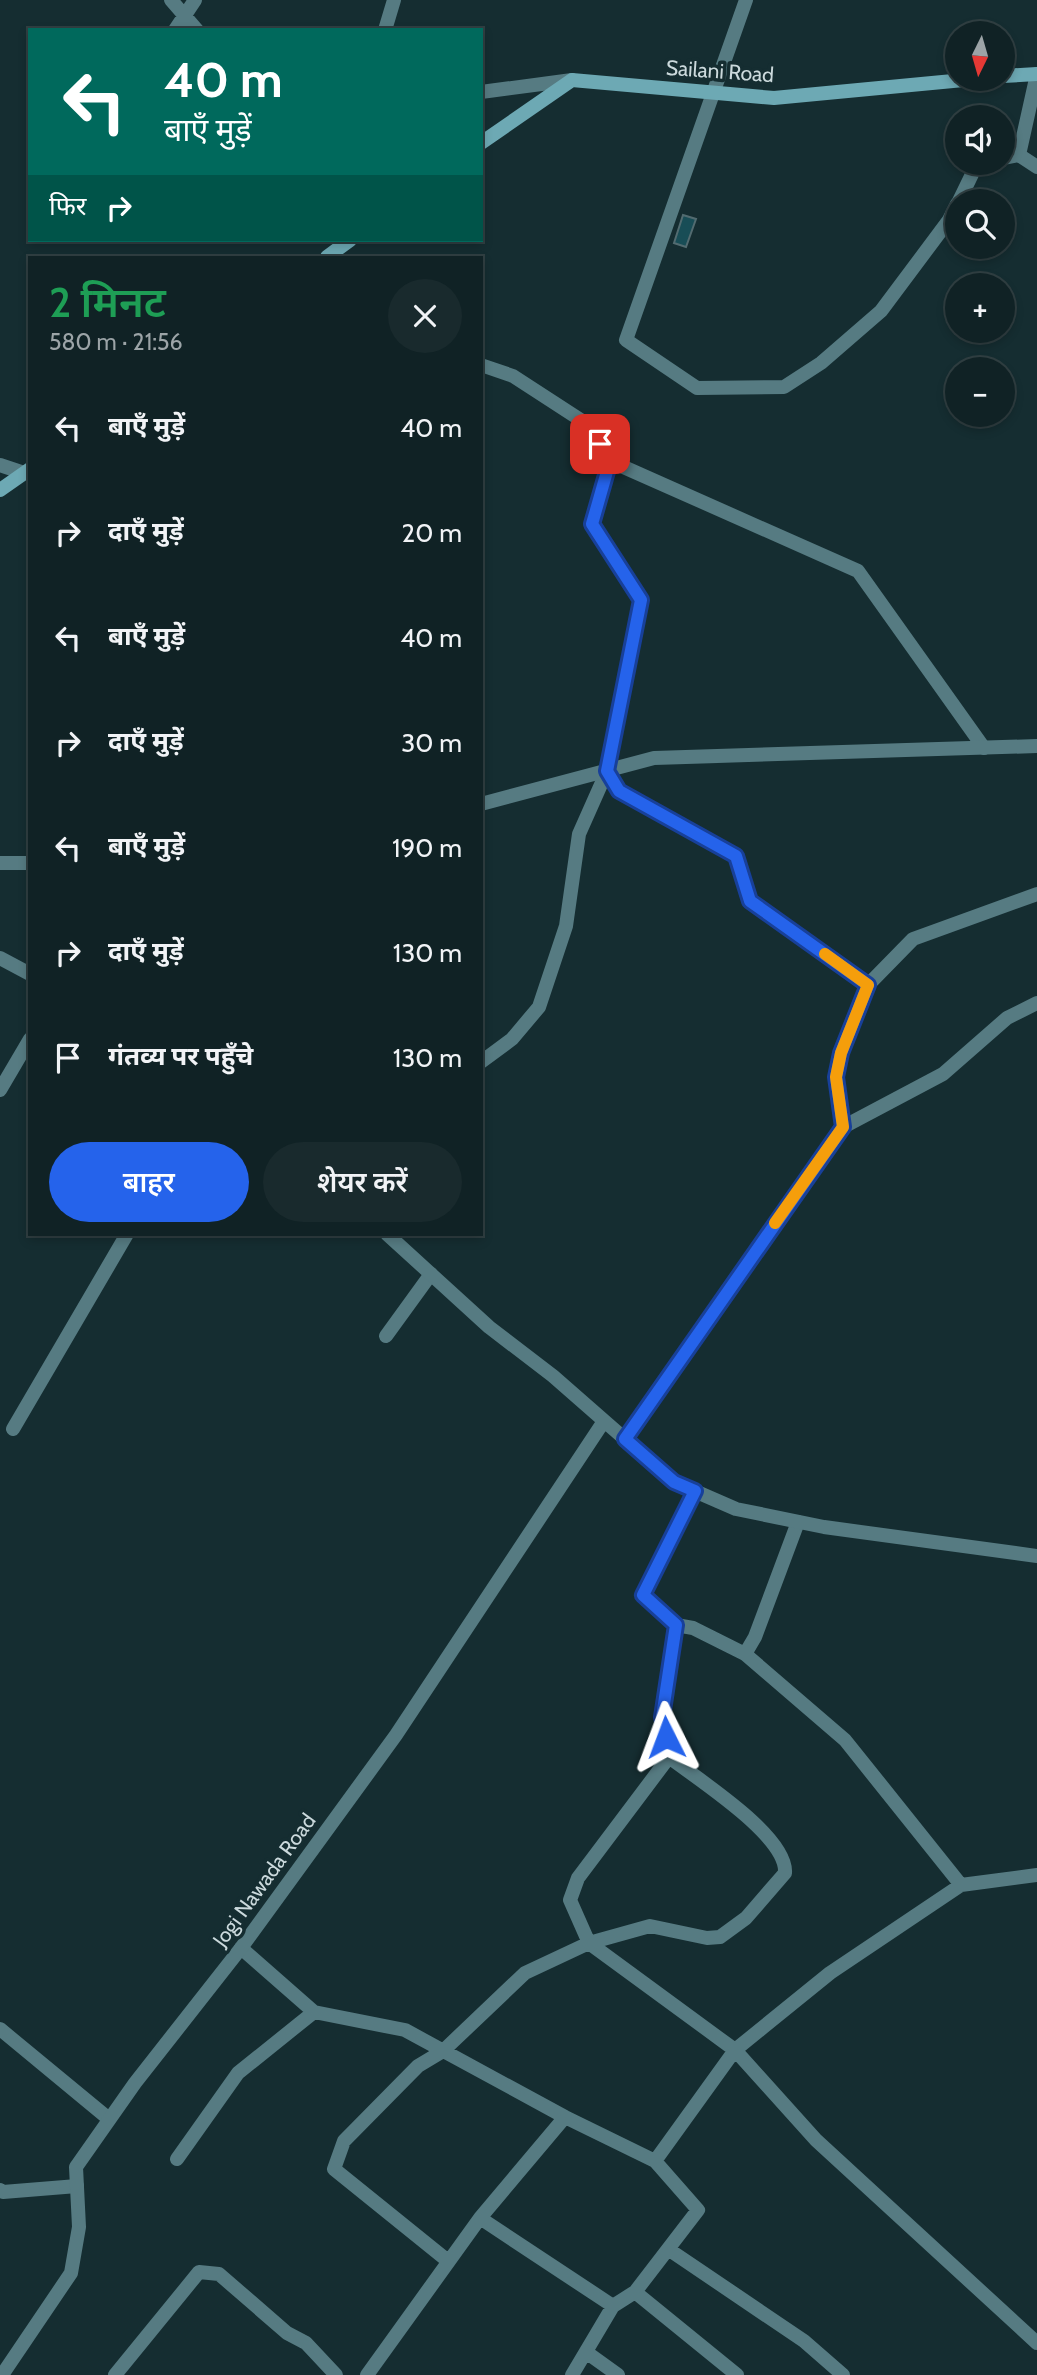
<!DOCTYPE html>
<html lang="hi">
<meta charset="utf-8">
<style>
:root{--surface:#102225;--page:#192a2d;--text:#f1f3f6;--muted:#9ca4a7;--line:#303f42;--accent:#2563eb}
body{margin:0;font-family:Cabin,"Noto Sans Devanagari",sans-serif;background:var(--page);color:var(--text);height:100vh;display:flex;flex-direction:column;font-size:26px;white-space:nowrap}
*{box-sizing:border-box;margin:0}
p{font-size:23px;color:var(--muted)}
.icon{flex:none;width:38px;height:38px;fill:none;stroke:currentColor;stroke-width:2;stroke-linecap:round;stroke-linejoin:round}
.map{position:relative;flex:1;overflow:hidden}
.side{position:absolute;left:28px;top:256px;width:455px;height:980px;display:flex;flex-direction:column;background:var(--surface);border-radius:0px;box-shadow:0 4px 10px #0003,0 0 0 2px var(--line)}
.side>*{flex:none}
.top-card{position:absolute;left:28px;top:28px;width:455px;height:214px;border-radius:0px;box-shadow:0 4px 10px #0003,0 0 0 2px var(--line);background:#00695c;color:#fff;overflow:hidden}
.needle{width:46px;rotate:185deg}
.controls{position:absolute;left:945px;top:21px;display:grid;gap:14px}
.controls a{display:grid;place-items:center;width:70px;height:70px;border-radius:50%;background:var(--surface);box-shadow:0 4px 10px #0003,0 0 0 2px var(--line);font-size:35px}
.pin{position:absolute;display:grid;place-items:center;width:60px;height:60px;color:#fff;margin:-30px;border-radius:14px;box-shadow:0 4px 10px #0006}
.me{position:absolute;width:77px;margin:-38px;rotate:357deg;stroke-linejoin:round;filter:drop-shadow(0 0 5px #0008)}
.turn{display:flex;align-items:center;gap:24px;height:147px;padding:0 21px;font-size:32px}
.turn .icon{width:91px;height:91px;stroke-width:2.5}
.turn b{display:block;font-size:49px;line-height:60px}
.then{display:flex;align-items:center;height:66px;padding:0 21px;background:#0003;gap:14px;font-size:26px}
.round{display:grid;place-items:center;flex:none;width:74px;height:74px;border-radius:37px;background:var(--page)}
.headline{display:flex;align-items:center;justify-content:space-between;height:119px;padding:0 21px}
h1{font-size:42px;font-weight:600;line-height:52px;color:#1e9e55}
.primary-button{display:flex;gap:14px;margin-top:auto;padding:14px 21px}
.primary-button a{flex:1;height:80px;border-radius:42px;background:var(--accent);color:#fff;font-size:28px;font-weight:600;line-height:80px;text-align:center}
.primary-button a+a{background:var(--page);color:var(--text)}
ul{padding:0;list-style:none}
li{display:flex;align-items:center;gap:21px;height:105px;padding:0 21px}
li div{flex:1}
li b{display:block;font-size:26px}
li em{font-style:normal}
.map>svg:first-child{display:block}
.building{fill:#184d56;stroke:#526b70;stroke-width:2}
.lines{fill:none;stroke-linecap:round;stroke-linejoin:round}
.minor{stroke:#567b82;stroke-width:14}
.tertiary{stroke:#567b82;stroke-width:14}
.secondary{stroke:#6da9b4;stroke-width:14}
.route-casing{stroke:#184099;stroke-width:18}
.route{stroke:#2563eb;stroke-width:12}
.slow{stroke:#f59e0b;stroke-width:12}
.labels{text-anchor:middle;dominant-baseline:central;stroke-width:7;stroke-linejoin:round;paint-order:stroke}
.street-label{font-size:21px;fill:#cbd9dc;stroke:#152d31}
</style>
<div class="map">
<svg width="1037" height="2375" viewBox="0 0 1037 2375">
<rect width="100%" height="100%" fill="#152d31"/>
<path class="building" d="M683,215L696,219L686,247L674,243Z"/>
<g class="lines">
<path class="minor" d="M171,0L197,30
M746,0L626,340L697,388L784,387L821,363L881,311L949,220L957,204
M175,30L195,0
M385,30L394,0
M481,92L572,80
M1019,155L1037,74
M1003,158L1019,155L1037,167
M959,201L977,164L983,163
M481,365L513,376L590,426L610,461L858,571L984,748
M0,465L24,473
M607,771L619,791L736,856L750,901L868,985
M481,1062L512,1039L539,1007L566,926L579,834L607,771L641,600L591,524L610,461
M0,1090L30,1039
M843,1127L836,1077L841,1053L868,985L913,939L1037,894
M386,1336L431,1274
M13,1429L127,1234
M625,1439L843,1127L943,1074L1007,1018L1037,1003
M695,1491L643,1595L676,1625L693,1628L745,1654L845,1740L961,1885
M745,1654L755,1637L798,1522
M669,1757L578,1878L570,1900L589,1943L735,2050L816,2140L1037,2343
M241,1948L314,2012L405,2030L565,2117L480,2218L613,2306L572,2375
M0,2029L109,2119
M565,2117L655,2161L698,2210L635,2292L613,2306
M177,2159L238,2073L314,2012
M655,2161L735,2050L830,1973L961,1885L1037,1875
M0,2190L3,2192L77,2186
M668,2249L804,2341L843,2375
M448,2261L334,2169L344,2141L418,2066L443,2051L525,1973L589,1943L650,1926L707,1938L720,1937L746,1918L785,1873C788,1836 697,1779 669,1757L662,1717L676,1625
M635,2292L737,2375
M586,2352L618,2375
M115,2375L199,2272L219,2274L287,2333L306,2343L336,2375
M367,2375L480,2218"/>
<path class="tertiary" d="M481,804L654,758L1037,746
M0,863H30
M0,958L30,974
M387,1234L489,1327L553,1376L674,1482L736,1509L824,1527L1037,1556
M2,2375L71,2273L79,2227L76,2167L135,2083L241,1948L396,1735L604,1421"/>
<path class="secondary" d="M1003,76L1037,74
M481,143L572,80L774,98L974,79
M327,257L350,240
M0,490L30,469"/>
</g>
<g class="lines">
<g class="route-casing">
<path id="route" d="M600,444L610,461L592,524L641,600L607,771L619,791L736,856L750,901L868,985L841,1053L836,1077L843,1127L625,1439L674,1482L695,1491L643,1595L676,1625L662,1717L666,1737"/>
</g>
<use href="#route" class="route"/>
<path class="slow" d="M775,1223L843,1127L836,1077L841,1053L868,985L825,954"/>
</g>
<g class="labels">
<g class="street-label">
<text transform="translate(720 71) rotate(4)">Sailani Road</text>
<text transform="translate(264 1880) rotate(-54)">Jogi Nawada Road</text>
</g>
</g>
</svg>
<div class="controls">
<a><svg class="needle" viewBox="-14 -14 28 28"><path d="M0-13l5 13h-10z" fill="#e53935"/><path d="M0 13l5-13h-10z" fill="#9ca4a7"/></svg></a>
<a><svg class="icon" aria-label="sound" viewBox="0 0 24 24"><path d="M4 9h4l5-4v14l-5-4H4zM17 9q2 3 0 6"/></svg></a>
<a><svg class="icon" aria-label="search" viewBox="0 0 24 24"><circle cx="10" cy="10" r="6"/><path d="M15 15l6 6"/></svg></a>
<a>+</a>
<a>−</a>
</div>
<div class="pin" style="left:600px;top:444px;background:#d93025"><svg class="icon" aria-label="arrive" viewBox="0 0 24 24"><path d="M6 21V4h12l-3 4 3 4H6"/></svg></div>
<svg class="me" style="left:666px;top:1737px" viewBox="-20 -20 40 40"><path d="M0-17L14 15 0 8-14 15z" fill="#2563eb" stroke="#fff" stroke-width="4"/></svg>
<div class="top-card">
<div class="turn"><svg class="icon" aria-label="left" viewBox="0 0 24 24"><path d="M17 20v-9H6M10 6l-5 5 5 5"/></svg><div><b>40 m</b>बाएँ मुड़ें</div></div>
<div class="then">फिर<svg class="icon" aria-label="right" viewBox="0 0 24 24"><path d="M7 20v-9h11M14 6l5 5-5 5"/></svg></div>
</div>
<section class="side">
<div class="headline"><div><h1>2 मिनट</h1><p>580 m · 21:56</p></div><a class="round"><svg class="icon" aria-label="close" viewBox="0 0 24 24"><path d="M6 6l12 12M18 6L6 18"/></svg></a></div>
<ul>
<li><svg class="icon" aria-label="left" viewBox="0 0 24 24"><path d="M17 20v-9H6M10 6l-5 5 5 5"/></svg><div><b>बाएँ मुड़ें</b></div><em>40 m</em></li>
<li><svg class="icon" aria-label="right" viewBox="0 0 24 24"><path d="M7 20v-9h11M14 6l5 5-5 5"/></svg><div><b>दाएँ मुड़ें</b></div><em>20 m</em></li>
<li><svg class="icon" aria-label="left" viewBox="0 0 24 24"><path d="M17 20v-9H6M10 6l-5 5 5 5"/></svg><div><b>बाएँ मुड़ें</b></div><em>40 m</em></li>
<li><svg class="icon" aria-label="right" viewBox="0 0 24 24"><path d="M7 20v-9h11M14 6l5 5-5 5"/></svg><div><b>दाएँ मुड़ें</b></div><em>30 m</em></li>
<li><svg class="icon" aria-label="left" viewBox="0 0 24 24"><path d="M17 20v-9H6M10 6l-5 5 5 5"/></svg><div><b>बाएँ मुड़ें</b></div><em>190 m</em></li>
<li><svg class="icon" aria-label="right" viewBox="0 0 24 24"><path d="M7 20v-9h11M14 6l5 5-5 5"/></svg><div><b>दाएँ मुड़ें</b></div><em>130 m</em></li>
<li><svg class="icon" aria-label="arrive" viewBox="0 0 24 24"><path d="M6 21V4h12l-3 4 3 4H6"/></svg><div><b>गंतव्य पर पहुँचे</b></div><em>130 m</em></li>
</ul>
<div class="primary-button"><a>बाहर</a><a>शेयर करें</a></div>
</section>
</div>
